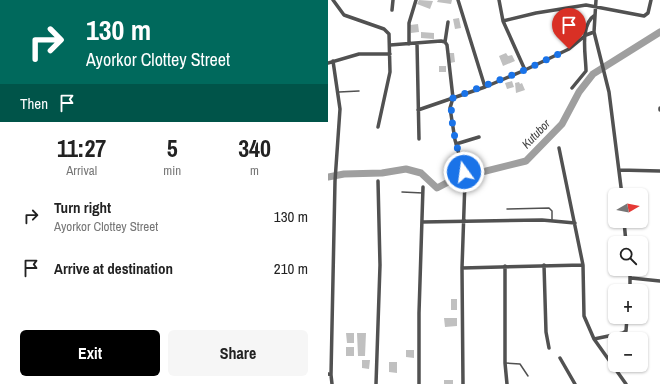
<!DOCTYPE html>
<meta charset="utf-8">
<style>
:root{--surface:#fff;--page:#f6f6f6;--text:#222;--muted:#767676;--accent:#000}
body{margin:0;font-family:"Archivo Narrow",sans-serif;background:var(--page);color:var(--text);height:100vh;display:flex;flex-direction:column;font-size:15px;white-space:nowrap}
*{box-sizing:border-box;margin:0}
p{font-size:13px;color:var(--muted)}
.icon{flex:none;width:22px;height:22px;fill:none;stroke:currentColor;stroke-width:2;stroke-linecap:round;stroke-linejoin:round}
.map{position:relative;flex:1;overflow:hidden}
.side{display:flex;flex-direction:column;background:var(--surface);width:328px}
.side>*{flex:none}
.hud{background:#00695c;color:#fff;overflow:hidden}
.needle{width:26px;rotate:80deg}
.fabs{position:absolute;left:280px;top:188px;display:grid;gap:8px}
.fabs a{display:grid;place-items:center;width:40px;height:40px;border-radius:6px;background:var(--surface);box-shadow:0 1px 3px #0004;font-size:20px}
.pin{position:absolute;display:grid;place-items:center;width:34px;height:34px;color:#fff;margin:-41px -17px;border-radius:50% 50% 50% 0;rotate:-45deg;box-shadow:0 0 4px #0007}
.pin .icon{rotate:45deg}
.me{position:absolute;width:44px;margin:-22px;rotate:346deg;stroke-linejoin:round;filter:drop-shadow(0 0 3px #0008)}
.turn{display:flex;align-items:center;gap:14px;height:84px;padding:0 20px;font-size:18px}
.turn .icon{width:52px;height:52px;stroke-width:2.5}
.turn b{display:block;font-size:28px;line-height:34px}
.then{display:flex;align-items:center;height:38px;padding:0 20px;background:#0003;gap:8px;font-size:15px}
.eta{display:flex;justify-content:space-evenly;align-items:center;height:68px;text-align:center}
.eta b{font-size:24px;font-weight:800;line-height:28px}
.cta{display:flex;gap:8px;margin-top:auto;padding:8px 20px}
.cta a{flex:1;height:46px;border-radius:6px;background:var(--accent);color:#fff;font-size:16px;font-weight:800;line-height:46px;text-align:center}
.cta a+a{background:var(--page);color:var(--text)}
ul{padding:0;list-style:none}
li{display:flex;align-items:center;gap:12px;height:52px;padding:0 20px}
li div{flex:1}
li b{display:block;font-size:15px}
li em{font-style:normal}
main{display:flex;flex:1;min-height:0}
.map>svg:first-child{display:block}
.lines{fill:none;stroke-linecap:round;stroke-linejoin:round}
.river{stroke:#9f9f9f;stroke-width:7}
.building{fill:#c0c0c0}
.service{stroke:#515151;stroke-width:1.5}
.minor{stroke:#515151;stroke-width:3.5}
.route{stroke:#1a73e8;stroke-width:7;stroke-dasharray:0 12.6}
.labels{text-anchor:middle;dominant-baseline:central;stroke-width:3.5;stroke-linejoin:round;paint-order:stroke}
.water-label{font-size:12px;font-style:italic;fill:#404040;stroke:#fff}
</style>
<main>
<section class="side">
<div class="hud">
<div class="turn"><svg class="icon" aria-label="right" viewBox="0 0 24 24"><path d="M7 20v-9h11M14 6l5 5-5 5"/></svg><div><b>130 m</b>Ayorkor Clottey Street</div></div>
<div class="then">Then<svg class="icon" aria-label="arrive" viewBox="0 0 24 24"><path d="M6 21V4h12l-3 4 3 4H6"/></svg></div>
</div>
<div class="eta">
<div><b>11:27</b><p>Arrival</p></div>
<div><b>5</b><p>min</p></div>
<div><b>340</b><p>m</p></div>
</div>
<ul>
<li><svg class="icon" aria-label="right" viewBox="0 0 24 24"><path d="M7 20v-9h11M14 6l5 5-5 5"/></svg><div><b>Turn right</b><p>Ayorkor Clottey Street</p></div><em>130 m</em></li>
<li><svg class="icon" aria-label="arrive" viewBox="0 0 24 24"><path d="M6 21V4h12l-3 4 3 4H6"/></svg><div><b>Arrive at destination</b></div><em>210 m</em></li>
</ul>
<div class="cta"><a>Exit</a><a>Share</a></div>
</section>
<div class="map">
<svg width="332" height="384" viewBox="0 0 332 384">
<rect width="100%" height="100%" fill="#fff"/>
<g class="lines">
<path class="river" d="M0,177L16,174L54,173L78,169L93,173L109,188L126,179L198,161L234,124L251,92L265,74L332,32"/>
</g>
<path class="building" d="M91,0L105,1L102,9L89,4Z
M110,0H124L123,4L109,2Z
M131,18L133,28L127,29L125,19Z
M90,24L91,32L83,33L82,25Z
M93,32L106,33V39L93,38Z
M121,53H126L127,62L122,63Z
M178,53L180,56L184,55L187,61L175,66L171,56Z
M111,66H118V72H111Z
M184,81L186,87L179,89L177,83Z
M191,82L192,84L194,83L197,90L188,93L187,83Z
M123,299H129V310H123Z
M116,318H129V326L117,327Z
M18,333H26V343H19Z
M29,333H38L37,356H30Z
M18,347H26V356H18Z
M78,350H86V358L78,357Z
M34,360H42L41,369L34,368Z
M61,362H69V373L61,372Z
M116,380H125V384H116Z"/>
<g class="lines">
<path class="service" d="M11,92L31,91
M74,192L95,193
M179,209L221,208L224,211V221
M177,363L192,364L200,376"/>
<path class="minor" d="M5,0L16,15L56,29L61,34L62,72L50,127
M130,0L157,87
M171,0L175,21L197,70
M268,0L266,32L281,92L294,195
M64,10L65,0
M175,21L208,13L258,5L316,16L320,13L323,0
M117,42L120,22
M89,43L91,139
M81,44V23L88,0
M62,45L113,41L117,42L119,45L125,98L122,108L127,140L136,172
M0,63L31,54H62
M244,88L258,71C258,56 251,25 267,15
M332,108V110
M90,110L157,87L197,70L241,49L258,35L266,32
M128,144L151,137
M231,148L255,265L256,316L266,339L298,384
M291,170L332,171
M296,221L298,243
M94,222L214,220L247,223
M216,265L218,332L221,348
M177,266V363L179,384
M134,268L255,265
M302,269V291
M303,278L332,281
M266,339L295,333L298,331L299,317
M232,358L247,384
M0,374L3,375L4,384
M3,375L7,181L12,109L5,61
M48,384L52,265L50,181
M91,384V313L95,187
M135,384L134,268L137,180"/>
</g>
<g class="lines">
<path class="route" d="M136,172C131,155 119,114 125,98L197,70L241,49"/>
</g>
<g class="labels">
<g class="water-label">
<text transform="translate(208 134) rotate(-46)">Kutubor</text>
</g>
</g>
</svg>
<div class="fabs">
<a><svg class="needle" viewBox="-14 -14 28 28"><path d="M0-13l5 13h-10z" fill="#e53935"/><path d="M0 13l5-13h-10z" fill="#767676"/></svg></a>
<a><svg class="icon" aria-label="search" viewBox="0 0 24 24"><circle cx="10" cy="10" r="6"/><path d="M15 15l6 6"/></svg></a>
<a>+</a>
<a>−</a>
</div>
<div class="pin" style="left:241px;top:49px;background:#d93025"><svg class="icon" aria-label="arrive" viewBox="0 0 24 24"><path d="M6 21V4h12l-3 4 3 4H6"/></svg></div>
<svg class="me" style="left:136px;top:172px" viewBox="-20 -20 40 40"><circle r="17" fill="#1a73e8" stroke="#fff" stroke-width="3"/><path d="M0-11L8 9 0 5-8 9z" fill="#fff"/></svg>
</div>
</main>
